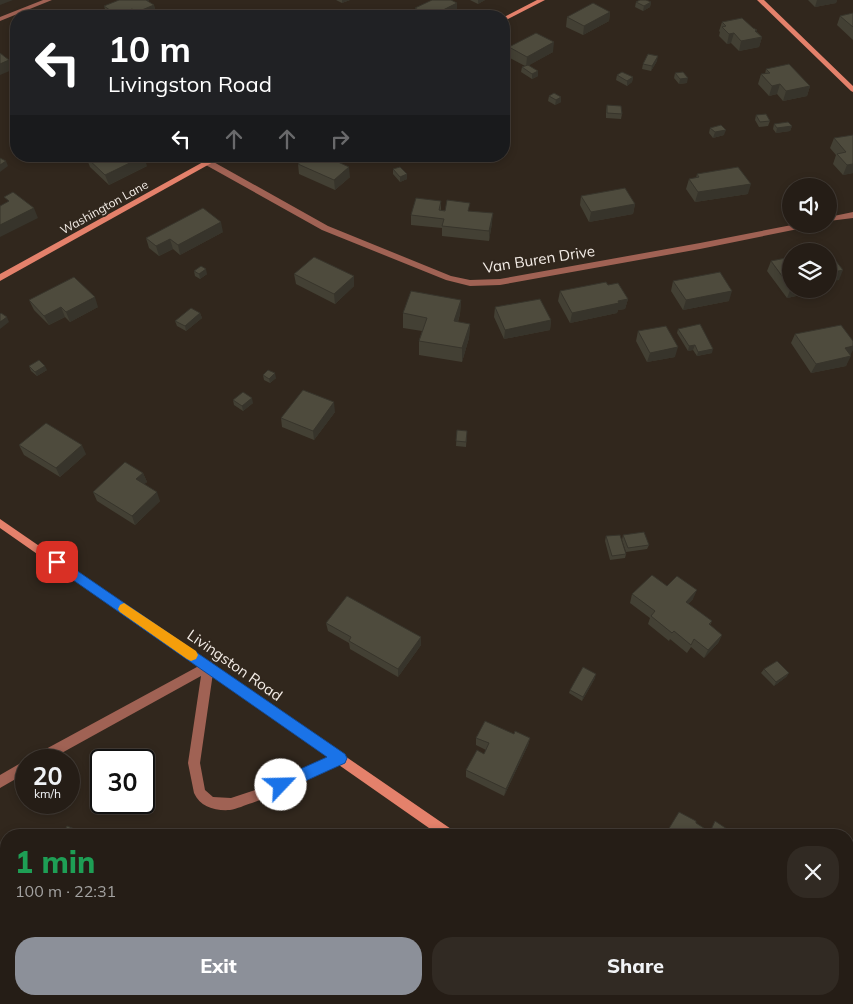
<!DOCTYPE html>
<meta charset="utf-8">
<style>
:root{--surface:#251d16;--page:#312a23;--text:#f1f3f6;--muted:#a3a2a1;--line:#423b35;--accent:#8c9099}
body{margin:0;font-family:Mulish,sans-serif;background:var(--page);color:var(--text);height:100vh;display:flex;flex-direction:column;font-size:19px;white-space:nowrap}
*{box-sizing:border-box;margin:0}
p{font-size:16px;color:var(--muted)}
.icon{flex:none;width:28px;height:28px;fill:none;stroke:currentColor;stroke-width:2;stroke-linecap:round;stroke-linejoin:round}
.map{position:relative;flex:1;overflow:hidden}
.details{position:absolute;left:0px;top:829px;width:854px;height:176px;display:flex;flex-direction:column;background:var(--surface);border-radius:20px 20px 0 0;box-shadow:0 2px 8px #0003,0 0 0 1px var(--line)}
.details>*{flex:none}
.banner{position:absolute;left:10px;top:10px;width:500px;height:152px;border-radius:20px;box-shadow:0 2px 8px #0003,0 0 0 1px var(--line);background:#202124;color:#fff;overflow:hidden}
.tools{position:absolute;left:782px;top:178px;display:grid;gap:10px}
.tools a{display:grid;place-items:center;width:55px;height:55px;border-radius:50%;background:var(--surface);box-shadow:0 2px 8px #0003,0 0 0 1px var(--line);font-size:25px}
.speed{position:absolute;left:15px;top:749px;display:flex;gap:10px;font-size:25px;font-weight:700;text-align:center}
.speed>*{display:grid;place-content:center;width:65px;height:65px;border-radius:50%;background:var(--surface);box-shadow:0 2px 8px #0003,0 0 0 1px var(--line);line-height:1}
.speed small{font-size:12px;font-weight:400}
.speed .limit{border:2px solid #111;border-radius:8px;background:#fff;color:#111}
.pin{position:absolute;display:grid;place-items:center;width:42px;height:42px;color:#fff;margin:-21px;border-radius:10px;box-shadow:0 2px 8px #0006}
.me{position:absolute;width:55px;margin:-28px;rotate:66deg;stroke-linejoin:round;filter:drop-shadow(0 0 4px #0008)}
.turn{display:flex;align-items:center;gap:18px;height:105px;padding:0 15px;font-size:22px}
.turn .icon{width:65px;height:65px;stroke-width:2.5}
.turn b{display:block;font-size:35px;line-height:42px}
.lanes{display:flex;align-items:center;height:48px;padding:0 15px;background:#0003;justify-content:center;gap:25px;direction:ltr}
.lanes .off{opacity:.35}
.round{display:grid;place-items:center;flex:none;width:52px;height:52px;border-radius:20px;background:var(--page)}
.head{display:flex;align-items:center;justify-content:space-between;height:85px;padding:0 15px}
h1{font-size:30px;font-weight:800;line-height:38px;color:#1e9e55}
.action{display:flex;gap:10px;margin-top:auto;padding:10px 15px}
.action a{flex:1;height:58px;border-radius:20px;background:var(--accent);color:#fff;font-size:20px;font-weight:800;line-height:58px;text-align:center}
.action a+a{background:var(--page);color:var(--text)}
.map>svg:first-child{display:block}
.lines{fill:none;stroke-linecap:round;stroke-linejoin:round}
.street{fill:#a06254;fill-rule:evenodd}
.secondary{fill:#e4816b;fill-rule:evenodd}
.wall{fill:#434034}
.shaded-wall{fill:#37342b}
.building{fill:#4e4b3d;stroke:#37342b}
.route{fill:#1a73e8;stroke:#114b97}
.slow{fill:#f59e0b}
.labels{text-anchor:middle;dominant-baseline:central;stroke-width:4;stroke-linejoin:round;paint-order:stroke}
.far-street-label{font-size:12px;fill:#f4ede7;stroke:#31271d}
.street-label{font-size:15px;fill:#f4ede7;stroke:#31271d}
</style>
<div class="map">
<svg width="853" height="1004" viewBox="0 0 853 1004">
<rect width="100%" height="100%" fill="#31271d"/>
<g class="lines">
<path class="street" d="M43,0H52L0,21V17Z
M204,160H210L328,226L451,276L470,280L500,279L700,243L797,224H812L808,227L700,249L500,285L470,286L446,280L322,230L204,164Z
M853,212V218L829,221V217Z
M208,661L212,662L214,666L200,763L205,790L213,797L231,798L264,787L340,753L344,755L346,759L344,763C314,777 283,792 252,803C245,805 237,809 230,810C215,811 200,807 194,793L188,763L201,676L49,760H31L33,756Z
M26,760V773L0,788V775Z"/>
<path class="secondary" d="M537,0H545L504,21V17Z
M757,0H764L853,86V92L851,91Z
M214,156H224L0,281V274Z
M0,519L454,831L456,835H439L0,528Z
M678,999H696L699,1004H680Z"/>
</g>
<path class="wall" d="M336,0H350L342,3Z
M470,0H485L478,4Z
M808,0H837L836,3L815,7Z
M149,2L154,5L156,15L153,16H107L104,6Z
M636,2H651L650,7L643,11L635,7Z
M415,8L457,13L450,16H415Z
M610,12L609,21L583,35L566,27L567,17Z
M853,13V40L837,25L840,16Z
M722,22L757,32L762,37L759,47L739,51L731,43L727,44L719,36L720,32L719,31Z
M509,47L553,52L529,65L538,76L532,79L521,72L522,67L525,66L508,57Z
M657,61L651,71L642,69L643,64Z
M766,69L810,86L807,96L783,101L777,94L769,96L758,84L761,74H765Z
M675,73L687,83L679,84L674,78Z
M617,75L633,77L632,82L627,86L616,80Z
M549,96L561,102L555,105L548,101Z
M607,105L622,114L621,119L606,118V110Z
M756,115L770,121L768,126L759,127L755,120Z
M774,124L792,126L790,131L776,133L773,129Z
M710,128L724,135L713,138L709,133Z
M853,135V173L843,175L833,164L836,155L830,148L834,138Z
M86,157L147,166L109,185L90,167Z
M298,164L350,177L335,190L299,174Z
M393,169L407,174V179L400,182L393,174Z
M697,174L748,194L695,202L686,189L689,179L696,178Z
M581,196L635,204L633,214L589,222L580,205Z
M441,201V210L469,211L492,223L489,241L442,236V228L411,225V215Z
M223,232L180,255L173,249L159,256L149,248L146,238Z
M771,261L791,289H822L821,291L805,294L803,291L801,295L787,298L767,271Z
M194,271L207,274L200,279L195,276Z
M294,274L354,276V286L335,304L296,284Z
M673,281L729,301L683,310L671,291Z
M608,285L628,299L625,309L618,310L617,313L570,323L558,301L560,291Z
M29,300L98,307L70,322L65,317L49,325L34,310Z
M461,300L460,314L458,322L470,324L469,338L462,362L419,355V341L422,331L403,328V313Z
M495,307L551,320L550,330L504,339L494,317Z
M200,313L202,318L186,331L177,326L175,321Z
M678,329L712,353L697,356L693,350L688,351L677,333Z
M638,331L675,357L647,362L636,341Z
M795,334L851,354L850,355L846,366L811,373L791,343Z
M29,366L47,370L37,376L31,371Z
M263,375L276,378L270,383L264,380Z
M233,400L253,403L243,411L234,405Z
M335,412L314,440L282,427L281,418Z
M457,430L467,431L466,447L456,446Z
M19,445L86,454L60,477L24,455Z
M143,473L147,482L144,484L160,501L135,525L97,501L93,492Z
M623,535L649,545L647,549L626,552L622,540Z
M606,536L626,554L625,558L610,560L605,541Z
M667,586L693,599L688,604L712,621L710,625L722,635L718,643L704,658L691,647L687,653L670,639L669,641L648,624L650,618L630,603L632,594Z
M326,623L421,637V645L398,677L350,649L349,643L328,631Z
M764,669L789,673L786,677L774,686L761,673Z
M595,678L582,701L569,693L570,690Z
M514,734L530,738L528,745L504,796L466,777V770L484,754L486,750L476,745V738Z
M853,927V965L848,962V931Z
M853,977V1004H843L845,999H848V992Z"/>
<path class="shaded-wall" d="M0,0H13L0,5Z
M145,0H149L150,7L154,5L156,15L153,16H138L137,12Z
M342,0H350L342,3Z
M478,0H485L478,4Z
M817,0H837L836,3L815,7Z
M651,2L650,7L643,11L644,6Z
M457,3V13L450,16H431Z
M132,9L134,16H118L117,15Z
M610,12L609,21L583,35L584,26Z
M757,30L755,39L762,37L759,47L739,51L741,41L755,31Z
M734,33L731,43L727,44L729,34Z
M554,42L553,52L526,67L527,57Z
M658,56L657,61L651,71L652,66Z
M9,60L12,70L0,75V64Z
M505,68V78L504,79V69Z
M538,71V76L532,79V74Z
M633,77L632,82L627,86V81Z
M688,78L687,83L679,84L680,79Z
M780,84L777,94L769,96L772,86Z
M810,86L807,96L783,101L786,91Z
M505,87V97H504V88Z
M561,97V102L555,105L556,100Z
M792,126L790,131L776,133L777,128Z
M726,130L724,135L713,138L715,132Z
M144,156L147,166L109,185L105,175Z
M6,161L8,166L0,172V165Z
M853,164V173L843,175L847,165Z
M349,167L350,177L335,190L334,180Z
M407,174V179L400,182V177Z
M751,184L748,194L695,202L698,192Z
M635,204L633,214L589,222L591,212Z
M34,208L38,218L0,237V225Z
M493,213L492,223L489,241V231Z
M221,222L223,232L180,255L178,245Z
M170,239L173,249L159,256L156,246Z
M206,269L207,274L200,279L199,274Z
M843,270L839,280L829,282V273Z
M354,276V286L335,304L334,294Z
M791,288V289H804L801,295L787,298Z
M807,289H822L821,291L805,294Z
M732,291L729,301L683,310L686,300Z
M95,297L98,307L70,322L66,312Z
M628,299L625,309L618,310L617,313L570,323L572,313Z
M461,300L460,314L453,336L454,321Z
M61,307L65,317L49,325L44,316Z
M200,313L202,318L186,331L185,326Z
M7,317L9,322L0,329V322Z
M551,320L550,330L504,339L505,330Z
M470,324L469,338L462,362V348Z
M695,345L693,350L688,351L689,346Z
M853,346V350L851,354L840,358L845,348Z
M678,347L675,357L647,362L650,353Z
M713,349L712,353L697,356L698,352Z
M851,356L846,366L811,373L816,364Z
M45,366L47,370L37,376L35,372Z
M275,373L276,378L270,383L269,379Z
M252,398L253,403L243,411L242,406Z
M334,402L335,412L314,440L313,431Z
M82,445L86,454L60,477L56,468Z
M143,473L147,482L140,488L136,479Z
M157,492L160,501L135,525L132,516Z
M697,590L693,599L682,610L686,602Z
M722,635L718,643L704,658L708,650Z
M421,637V645L398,677V669Z
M789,673L786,677L774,686L776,682Z
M596,674L595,678L582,701L583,697Z
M530,738L528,745L504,796L506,789Z"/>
<path class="building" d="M119,0H146L154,5L137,12L132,9L117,15L104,6Z
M432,0H451L457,3L431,16H429L415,8Z
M640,0H646L651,2L644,6L636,2Z
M593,3L610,12L584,26L567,17Z
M853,13V27L840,16Z
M742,18L753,28L757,30L755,31L762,37L741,41L734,33L729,34L722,27L726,26L722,22Z
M536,33L554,42L527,57L509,47Z
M0,53L9,60L0,64Z
M648,54L658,56L652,66L643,64Z
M789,64L810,86L786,91L780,84L772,86L761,74L770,73L766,69Z
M528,65L538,71L532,74L522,67Z
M622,72L633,77L627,81L617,75Z
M683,72L688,78L680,79L675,73Z
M554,93L561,97L556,100L549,96Z
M607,105L621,106L622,114L607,113Z
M766,114L770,121L760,122L756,115Z
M788,122L792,126L777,128L774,124Z
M721,125L726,130L715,132L710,128Z
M853,135V164L847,165L837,154L846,152L834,138Z
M88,156H144L105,175L86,157Z
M308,156H325L349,167L334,180L298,164Z
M0,158L6,161L0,165Z
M400,167L407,174L400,177L393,169Z
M738,167L751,184L698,192L689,179L699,177L697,174Z
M625,188L635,204L591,212L581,196Z
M13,192L34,208L0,225V206L9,201L4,197Z
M416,198L441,201L439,210L445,211L447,200L470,203L468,211L493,213L489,231L442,226L444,219L411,215Z
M203,208L221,222L178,245L170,239L156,246L146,238Z
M829,252L843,270L829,273Z
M314,257L354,276L334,294L294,274Z
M791,257V288L771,261Z
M201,266L206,269L199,274L194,271Z
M720,272L732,291L686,300L673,281Z
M74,277L95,297L66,312L61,307L44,316L29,300Z
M606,282L608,285L618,283L628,299L618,301L619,303L572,313L560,291Z
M411,291L461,300L454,321L470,324L462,348L419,341L427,318L403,313Z
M540,299L551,320L505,330L495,307Z
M191,308L200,313L185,326L175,321Z
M1,313L7,317L0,322V314Z
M700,324L713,349L698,352L695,345L689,346L678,329Z
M841,325L853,341V346L845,348L851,356L816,364L795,334Z
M666,326L678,347L650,353L638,331Z
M39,360L45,366L35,372L29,366Z
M268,370L275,373L269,379L263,375Z
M303,390L334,402L313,431L281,418Z
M243,392L252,398L242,406L233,400Z
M46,423L82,445L56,468L19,445Z
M457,430L467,431L466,442L456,441Z
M125,462L143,473L136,479L157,492L132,516L93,492Z
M644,532L649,545L628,548L623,535Z
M620,535L626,554L612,556L606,536Z
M652,575L667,586L677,576L697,590L686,602L712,621L709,624L722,635L708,650L694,639L691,645L674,631L672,633L651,616L655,611L632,594Z
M347,596L421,637L398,669L349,641L351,637L326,623Z
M777,661L789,673L776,682L764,669Z
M583,667L596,674L583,697L570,690Z
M485,721L514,734L515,731L530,738L506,789L466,770L477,750L484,754L489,743L476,738Z
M679,812L696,821V823L710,832L715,821L736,835H665Z
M67,826L90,835H62Z
M848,877L853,881V901L848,911Z
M853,928V957L848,953V943Z
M853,993V1004H849Z"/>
<path class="route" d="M57,557L345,754L347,758L345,763L281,792L276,790L274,785L276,780L327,757L53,566L51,562L53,559Z"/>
<path class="slow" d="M124,603L196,651L198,655L196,659L191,661L187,659L120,612L118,609L120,605Z"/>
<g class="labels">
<g class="far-street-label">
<text transform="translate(104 207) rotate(-29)">Washington Lane</text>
</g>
<g class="street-label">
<text transform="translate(539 259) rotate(-9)">Van Buren Drive</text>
<text transform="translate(235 665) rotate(35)">Livingston Road</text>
</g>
</g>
</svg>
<div class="tools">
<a><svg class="icon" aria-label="sound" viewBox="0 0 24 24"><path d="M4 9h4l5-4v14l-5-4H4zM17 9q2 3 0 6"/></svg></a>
<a><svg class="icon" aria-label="layers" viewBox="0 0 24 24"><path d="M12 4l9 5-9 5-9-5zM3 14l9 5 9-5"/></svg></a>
</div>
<div class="speed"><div>20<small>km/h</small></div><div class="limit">30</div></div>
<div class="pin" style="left:57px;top:562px;background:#d93025"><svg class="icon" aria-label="arrive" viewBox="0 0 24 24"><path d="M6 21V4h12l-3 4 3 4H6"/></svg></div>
<svg class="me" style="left:281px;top:785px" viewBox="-20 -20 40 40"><circle r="19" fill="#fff"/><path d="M0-13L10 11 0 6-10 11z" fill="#1a73e8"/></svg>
<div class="banner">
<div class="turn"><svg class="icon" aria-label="left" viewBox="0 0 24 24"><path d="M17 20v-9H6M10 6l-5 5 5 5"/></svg><div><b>10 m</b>Livingston Road</div></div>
<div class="lanes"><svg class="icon" aria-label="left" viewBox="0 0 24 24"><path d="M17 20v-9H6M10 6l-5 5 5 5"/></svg><svg class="icon off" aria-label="ahead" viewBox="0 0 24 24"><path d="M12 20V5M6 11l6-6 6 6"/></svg><svg class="icon off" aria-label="ahead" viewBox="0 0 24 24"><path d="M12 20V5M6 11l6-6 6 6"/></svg><svg class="icon off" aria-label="right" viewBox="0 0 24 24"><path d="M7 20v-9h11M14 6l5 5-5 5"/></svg></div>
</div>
<section class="details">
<div class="head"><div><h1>1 min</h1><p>100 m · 22:31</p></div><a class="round"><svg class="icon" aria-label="close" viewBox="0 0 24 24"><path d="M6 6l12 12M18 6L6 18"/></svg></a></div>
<div class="action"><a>Exit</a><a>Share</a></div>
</section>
</div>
